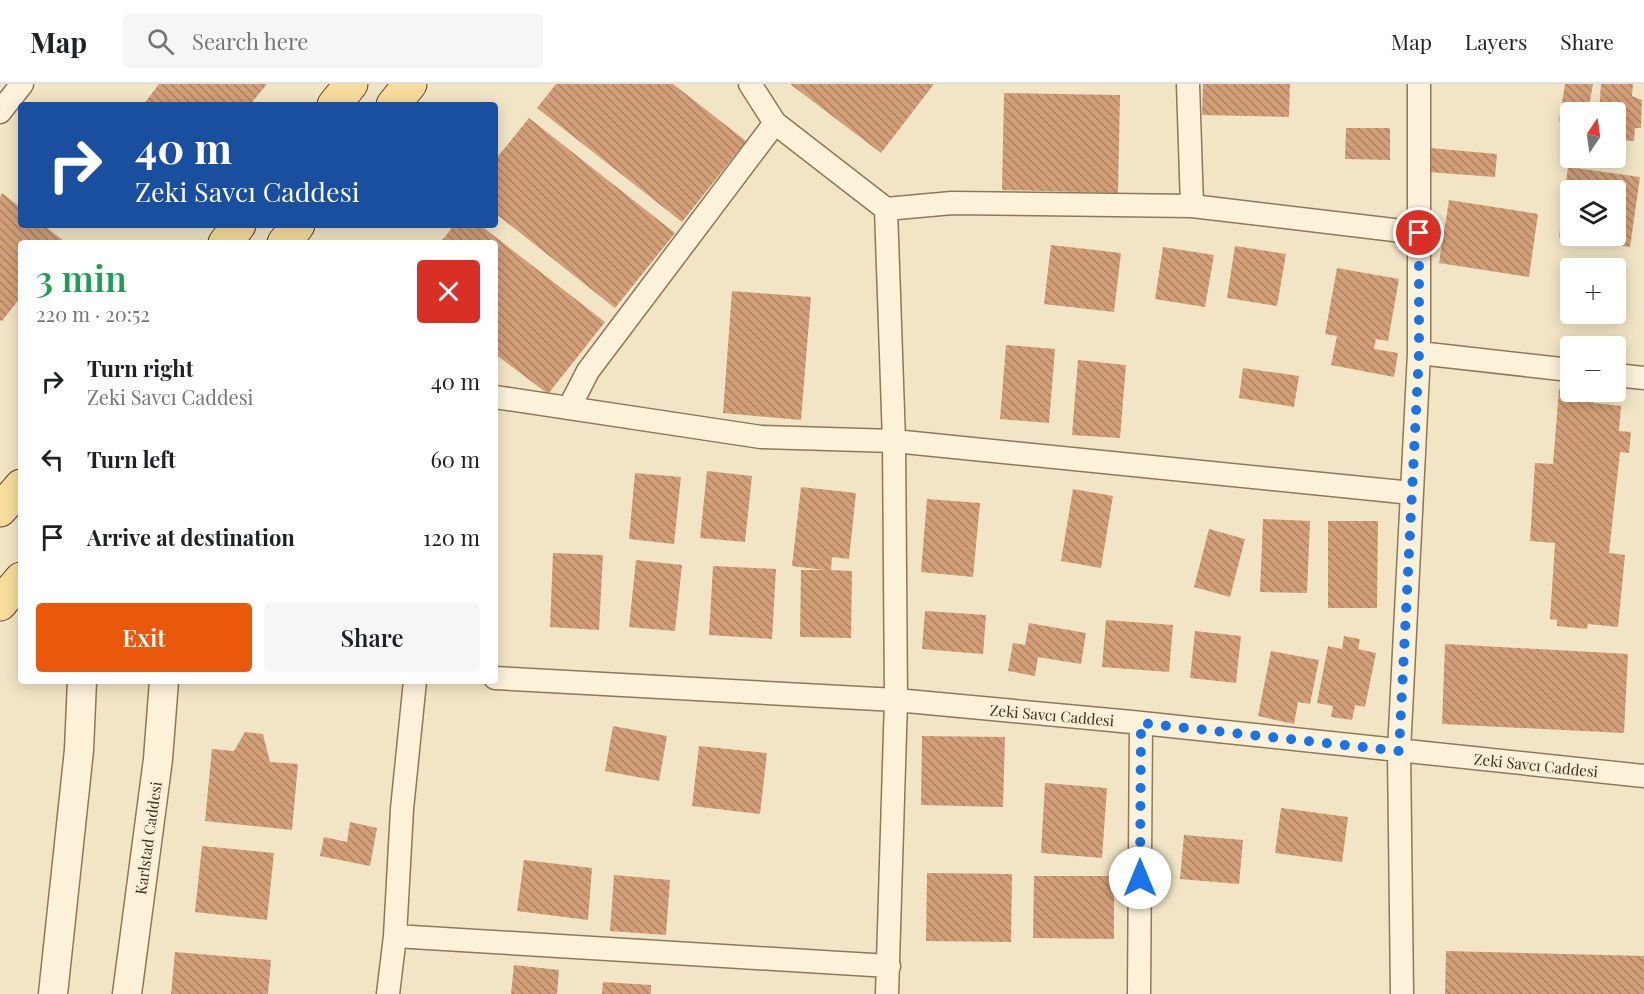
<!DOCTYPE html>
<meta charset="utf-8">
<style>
:root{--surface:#fff;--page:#f6f6f6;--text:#202124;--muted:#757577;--line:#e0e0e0;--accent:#ea580c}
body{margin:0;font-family:"Playfair Display",serif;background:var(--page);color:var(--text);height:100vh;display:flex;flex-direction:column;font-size:22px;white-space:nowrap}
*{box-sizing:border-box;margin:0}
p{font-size:20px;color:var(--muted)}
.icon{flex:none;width:33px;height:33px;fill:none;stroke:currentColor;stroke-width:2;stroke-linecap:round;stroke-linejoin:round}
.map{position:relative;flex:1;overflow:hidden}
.drawer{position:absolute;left:18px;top:156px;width:480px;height:444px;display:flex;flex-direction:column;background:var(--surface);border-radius:6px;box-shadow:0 3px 15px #0003}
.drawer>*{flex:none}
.banner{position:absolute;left:18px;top:18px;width:480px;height:126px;border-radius:6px;box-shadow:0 3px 15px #0003;background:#1a4fa0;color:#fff;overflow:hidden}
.needle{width:39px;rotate:13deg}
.fabs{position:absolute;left:1560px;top:18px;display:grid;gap:12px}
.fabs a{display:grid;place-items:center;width:66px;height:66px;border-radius:6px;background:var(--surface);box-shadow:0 3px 15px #0003;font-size:30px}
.pin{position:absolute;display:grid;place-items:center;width:51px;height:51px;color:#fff;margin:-26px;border:3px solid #fff;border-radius:50%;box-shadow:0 2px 6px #0007}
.me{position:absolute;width:66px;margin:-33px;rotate:0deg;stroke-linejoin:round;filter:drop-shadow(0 0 4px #0008)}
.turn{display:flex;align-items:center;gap:21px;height:126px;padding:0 18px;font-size:27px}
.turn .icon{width:78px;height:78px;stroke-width:2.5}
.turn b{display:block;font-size:42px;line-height:51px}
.round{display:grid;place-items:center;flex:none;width:63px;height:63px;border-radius:6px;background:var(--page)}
.headline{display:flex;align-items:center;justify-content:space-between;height:102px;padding:0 18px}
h1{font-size:36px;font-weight:600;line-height:45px;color:#1e9e55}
.primary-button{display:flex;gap:12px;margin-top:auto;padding:12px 18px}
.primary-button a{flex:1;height:69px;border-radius:6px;background:var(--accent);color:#fff;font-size:24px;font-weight:600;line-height:69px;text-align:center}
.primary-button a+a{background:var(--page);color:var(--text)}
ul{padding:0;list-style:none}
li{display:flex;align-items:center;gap:18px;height:78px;padding:0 18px}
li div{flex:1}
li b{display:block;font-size:22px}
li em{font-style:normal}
header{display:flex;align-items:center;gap:36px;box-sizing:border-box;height:84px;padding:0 30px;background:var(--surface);border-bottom:2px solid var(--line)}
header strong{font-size:28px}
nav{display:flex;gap:33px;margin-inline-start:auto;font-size:21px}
.search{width:420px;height:54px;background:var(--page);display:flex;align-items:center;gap:15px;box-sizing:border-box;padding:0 21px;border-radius:6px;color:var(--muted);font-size:22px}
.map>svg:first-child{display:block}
.building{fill:url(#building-back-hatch);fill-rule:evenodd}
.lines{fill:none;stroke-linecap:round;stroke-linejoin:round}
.minor-casing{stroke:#8f7759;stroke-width:25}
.tertiary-casing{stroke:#8f7759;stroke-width:31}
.primary-casing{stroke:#5d442e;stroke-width:35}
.minor{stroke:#fcf2da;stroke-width:22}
.tertiary{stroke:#fcf2da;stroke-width:28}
.primary{stroke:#f7dc9b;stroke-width:33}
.route{stroke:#1a73e8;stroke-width:10;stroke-dasharray:0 18}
.labels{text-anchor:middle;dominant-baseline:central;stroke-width:6;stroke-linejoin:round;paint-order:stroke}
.street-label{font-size:15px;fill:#3e2e1e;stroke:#f9efd6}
</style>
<header>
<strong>Map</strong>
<div class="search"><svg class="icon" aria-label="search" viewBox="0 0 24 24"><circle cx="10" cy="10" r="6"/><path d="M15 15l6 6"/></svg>Search here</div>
<nav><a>Map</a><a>Layers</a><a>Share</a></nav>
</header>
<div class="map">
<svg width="1644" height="910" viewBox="0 0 1644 910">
<defs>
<pattern id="building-back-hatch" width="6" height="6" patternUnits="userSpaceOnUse" patternTransform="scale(1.5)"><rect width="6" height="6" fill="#d39f78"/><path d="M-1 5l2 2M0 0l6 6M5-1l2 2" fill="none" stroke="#ad8262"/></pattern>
</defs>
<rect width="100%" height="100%" fill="#f2e5c5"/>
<path class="building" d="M159,0H267L250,21H143Z
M556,0H673L746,57L682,138L537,24Z
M790,0H934L881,69Z
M1203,0H1290L1289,33L1202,31Z
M1565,0H1593L1589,22L1596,23L1595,28H1570V39L1559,37Z
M1601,0H1633L1632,12L1642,16L1641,44H1635L1634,57L1616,56V28H1599Z
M1004,9L1120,11L1118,109L1002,106Z
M529,34L675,149L615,224L495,129V76Z
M1346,44H1390V76L1345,75Z
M1430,64L1497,70L1495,93L1428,88Z
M1568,83L1640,93L1630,163L1559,153ZM1570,106H1616V152H1570Z
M2,109L21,124V141H43L64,157L62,159H21V213L2,237L0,236V113Z
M1449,116L1538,130L1529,193L1439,179Z
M454,141H480L605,238L548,310L495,270V159H440Z
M1051,161L1121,169L1114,228L1044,220Z
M1235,162L1286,170L1277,222L1227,214Z
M1163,163L1214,171L1205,223L1155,215Z
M1337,184L1399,195L1388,257L1376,255L1374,265L1398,269L1394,293L1331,281L1337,252L1325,250Z
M732,207L811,213L801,336L723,329Z
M1006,261L1055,265L1049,339L1000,335Z
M1078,276L1126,281L1120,354L1072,351Z
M1243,284L1299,292L1294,323L1239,314Z
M1559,305L1570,306V308H1590L1594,319L1621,322L1619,347L1631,348L1629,369L1620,368L1609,469L1625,471L1618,543L1588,540L1587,545L1557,542V536L1550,535L1555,459L1530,457L1535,379L1553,380Z
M707,387L752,392L745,458L700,454Z
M635,389L681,393L674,460L629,455Z
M801,403L856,409L849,475L832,473L831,486L852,487L851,554L800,553L801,486H824L792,482Z
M1073,405L1113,412L1101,484L1061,477Z
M927,415L980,419L973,493L921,488Z
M1263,435L1310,437L1307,509L1260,508Z
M1328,437H1378L1377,524H1328Z
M1209,445L1245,455L1230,513L1194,503Z
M553,469L603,471L599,546L550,543Z
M636,476L682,481L675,547L629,543Z
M713,482L776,485L772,555L709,551Z
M925,527L986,531L983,570L922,565Z
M1106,536L1173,541L1169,588L1102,583Z
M1029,539L1086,549L1081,580L1038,573L1035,592L1008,587L1013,559L1025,561Z
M1195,547L1241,552L1236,599L1190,594Z
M1344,552L1360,555L1358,565L1376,569L1365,623L1355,621L1352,636L1331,633L1333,622L1317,619L1328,562L1342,565Z
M1445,560L1628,570L1624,649L1442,640Z
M1271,567L1319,576L1310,620L1298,618L1294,640L1258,632Z
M613,642L667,652L659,697L605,687Z
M245,648L263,650L270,678L298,680L292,746L205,737L212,665L234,667Z
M922,652L1005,653L1003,723L921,721Z
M699,662L767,669L760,730L692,722Z
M1045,699L1107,704L1102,774L1041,769Z
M1281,724L1348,733L1342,778L1275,769Z
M350,738L377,744L370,782L320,772L324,753L347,758Z
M1184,751L1243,756L1239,800L1180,795Z
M202,762L274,769L267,836L195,828Z
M524,776L592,784L588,836L517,827Z
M927,789L1012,790L1011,858L926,857Z
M614,791L670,796L666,851L610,847Z
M1034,792H1114V855L1033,854Z
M1446,867L1644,872V910H1445Z
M175,868L271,876L268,910H171Z
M514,881L559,886L557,910H511Z
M603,898L651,901V910H602Z"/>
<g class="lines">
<g class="minor-casing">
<path id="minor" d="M750,0L775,39L886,125L952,119L1192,122L1419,149
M1188,0L1192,122
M0,28L22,0
M886,125L894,357L896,616L887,910
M1419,269L1570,286
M1616,291L1644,294
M495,313L761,353L894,357L1412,409
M569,324L588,287L775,39
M495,594L896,616L1132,638L1644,692
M395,852L889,882
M388,910L395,852L402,725L415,597
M1139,910L1141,639
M1402,910L1399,667L1419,269V0"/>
</g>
<g class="tertiary-casing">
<path id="tertiary" d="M53,910L79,666L82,597
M127,910L158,675L164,597"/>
</g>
<g class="primary-casing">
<path id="primary" d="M334,21L351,0
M393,21L410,0
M225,159L239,141
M284,159L298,141
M0,426L21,402
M0,520L21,495"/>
</g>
<use href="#minor" class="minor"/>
<use href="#tertiary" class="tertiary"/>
<use href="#primary" class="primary"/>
</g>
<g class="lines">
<path class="route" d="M1140,794L1141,639L1399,667L1419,269V149"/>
</g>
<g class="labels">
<g class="street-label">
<text transform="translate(1052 631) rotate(5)">Zeki Savcı Caddesi</text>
<text transform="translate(1536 681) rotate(6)">Zeki Savcı Caddesi</text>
<text transform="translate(148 754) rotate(-82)">Karlstad Caddesi</text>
</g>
</g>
</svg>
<div class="fabs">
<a><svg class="needle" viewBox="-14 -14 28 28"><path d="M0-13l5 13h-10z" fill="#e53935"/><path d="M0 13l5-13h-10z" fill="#757577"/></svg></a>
<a><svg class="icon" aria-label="layers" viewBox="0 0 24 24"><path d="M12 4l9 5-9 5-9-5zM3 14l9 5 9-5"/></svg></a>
<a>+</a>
<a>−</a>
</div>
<div class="pin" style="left:1419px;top:149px;background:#d93025"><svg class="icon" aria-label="arrive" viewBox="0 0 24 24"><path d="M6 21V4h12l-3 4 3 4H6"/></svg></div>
<svg class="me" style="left:1140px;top:794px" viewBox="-20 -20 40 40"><circle r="19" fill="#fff"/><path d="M0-13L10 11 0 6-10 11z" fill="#1a73e8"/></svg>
<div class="banner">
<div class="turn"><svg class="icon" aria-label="right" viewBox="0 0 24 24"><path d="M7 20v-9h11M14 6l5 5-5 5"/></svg><div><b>40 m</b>Zeki Savcı Caddesi</div></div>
</div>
<section class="drawer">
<div class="headline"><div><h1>3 min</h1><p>220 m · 20:52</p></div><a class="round" style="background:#d93025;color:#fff"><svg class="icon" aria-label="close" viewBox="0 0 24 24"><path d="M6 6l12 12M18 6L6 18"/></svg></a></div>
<ul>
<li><svg class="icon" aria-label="right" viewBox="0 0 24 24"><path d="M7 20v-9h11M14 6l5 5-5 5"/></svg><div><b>Turn right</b><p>Zeki Savcı Caddesi</p></div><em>40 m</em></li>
<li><svg class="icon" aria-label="left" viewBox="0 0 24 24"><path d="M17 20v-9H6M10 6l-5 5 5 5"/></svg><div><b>Turn left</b></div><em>60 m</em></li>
<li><svg class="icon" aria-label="arrive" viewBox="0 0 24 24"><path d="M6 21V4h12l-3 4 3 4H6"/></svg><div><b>Arrive at destination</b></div><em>120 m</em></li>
</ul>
<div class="primary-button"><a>Exit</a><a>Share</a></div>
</section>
</div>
